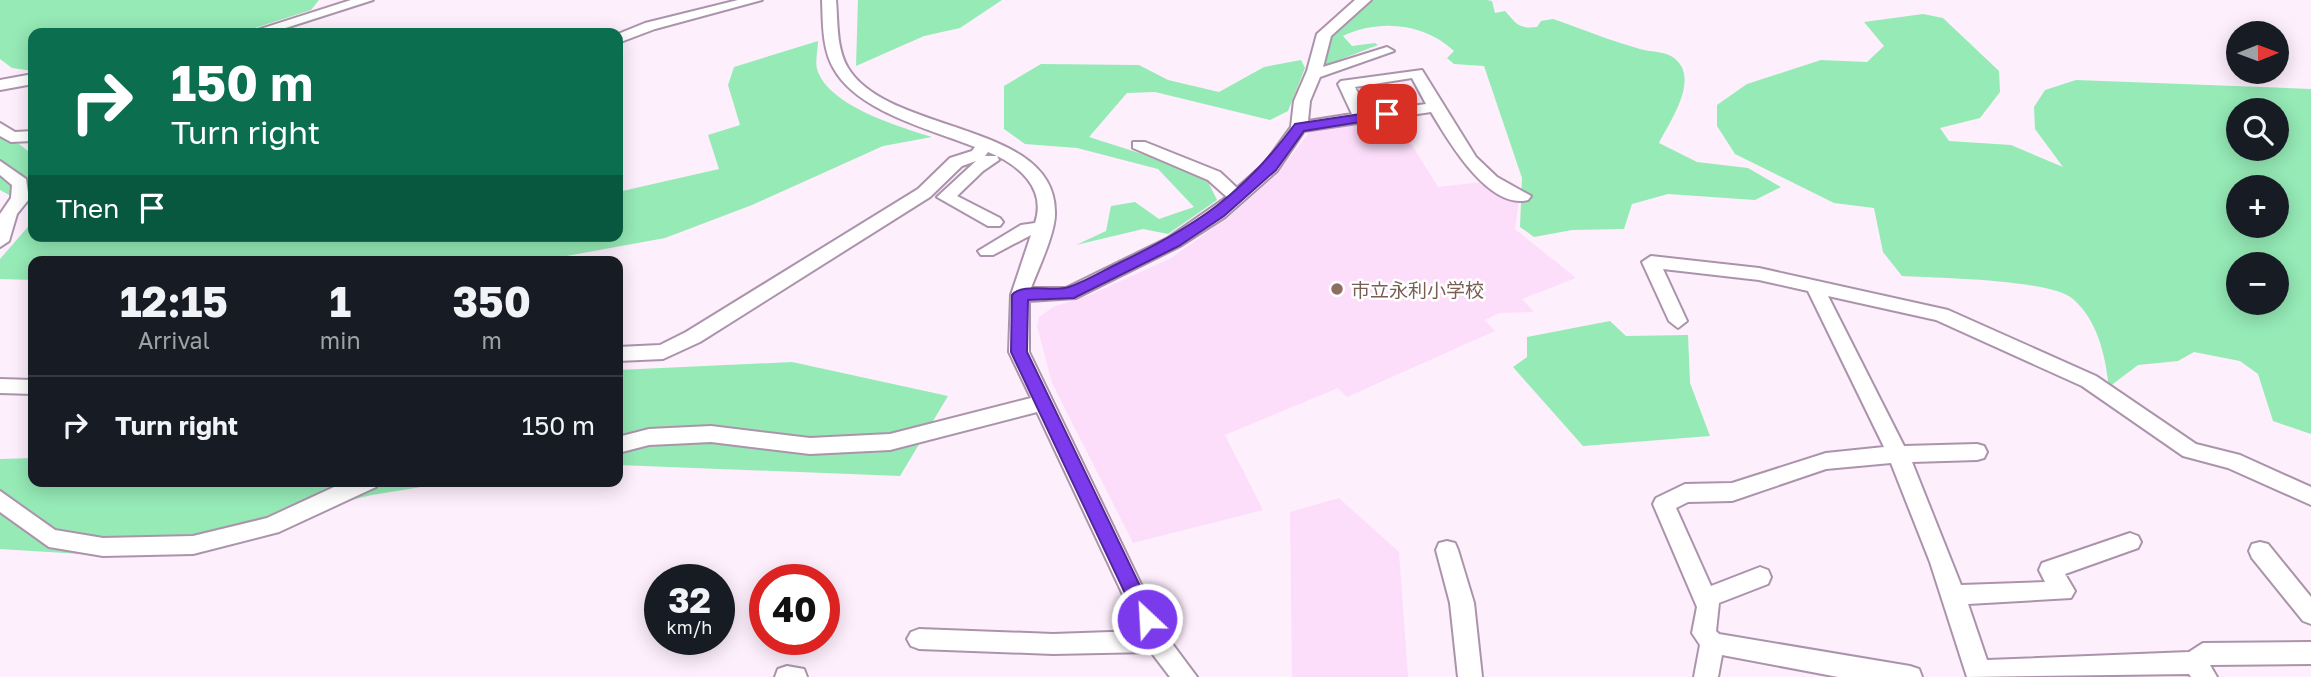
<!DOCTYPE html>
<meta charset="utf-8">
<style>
:root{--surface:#171b24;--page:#20242c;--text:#f1f3f6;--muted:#9ea1a6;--line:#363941}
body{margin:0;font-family:"Golos Text","Noto Sans JP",sans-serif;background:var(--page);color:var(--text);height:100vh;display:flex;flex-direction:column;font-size:26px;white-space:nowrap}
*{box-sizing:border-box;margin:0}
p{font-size:23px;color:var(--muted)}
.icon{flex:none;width:38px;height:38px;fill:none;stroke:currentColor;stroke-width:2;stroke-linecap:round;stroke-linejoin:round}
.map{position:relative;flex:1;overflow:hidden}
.panel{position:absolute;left:28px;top:256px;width:595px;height:231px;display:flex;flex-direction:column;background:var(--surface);border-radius:14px;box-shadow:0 4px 18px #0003}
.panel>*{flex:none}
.guide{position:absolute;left:28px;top:28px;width:595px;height:214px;border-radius:14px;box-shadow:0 4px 18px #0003;background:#0b6e4f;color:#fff;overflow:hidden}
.needle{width:46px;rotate:89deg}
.fabs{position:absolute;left:2226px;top:21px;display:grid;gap:14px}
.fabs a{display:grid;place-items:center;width:63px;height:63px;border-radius:50%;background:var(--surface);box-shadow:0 4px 18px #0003;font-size:35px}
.speed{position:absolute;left:644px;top:564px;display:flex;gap:14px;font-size:35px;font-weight:700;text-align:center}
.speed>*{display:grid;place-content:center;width:91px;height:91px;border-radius:50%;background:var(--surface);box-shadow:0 4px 18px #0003;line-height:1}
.speed small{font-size:18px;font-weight:400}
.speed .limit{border:10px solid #d22;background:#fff;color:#111}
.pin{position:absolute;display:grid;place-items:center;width:60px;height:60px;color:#fff;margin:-30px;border-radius:14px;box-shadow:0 4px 10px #0006}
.me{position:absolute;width:77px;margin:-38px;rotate:335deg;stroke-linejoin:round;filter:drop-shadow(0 0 5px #0008)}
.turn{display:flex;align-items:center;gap:24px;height:147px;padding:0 28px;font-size:32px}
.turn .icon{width:91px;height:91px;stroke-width:2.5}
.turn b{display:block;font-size:49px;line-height:60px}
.then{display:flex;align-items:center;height:66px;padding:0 28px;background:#0003;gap:14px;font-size:26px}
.eta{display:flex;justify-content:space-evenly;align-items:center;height:119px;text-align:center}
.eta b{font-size:42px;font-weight:700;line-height:49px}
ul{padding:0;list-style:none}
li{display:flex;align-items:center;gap:21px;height:98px;padding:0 28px;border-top:2px solid var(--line)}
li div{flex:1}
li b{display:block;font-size:26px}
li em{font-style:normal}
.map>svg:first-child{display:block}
.built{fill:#fcdefb}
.green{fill:#95eab6;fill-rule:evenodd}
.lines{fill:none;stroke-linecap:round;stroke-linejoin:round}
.minor-casing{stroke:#ab94ab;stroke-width:4}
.minor{fill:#fff;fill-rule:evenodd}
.route{fill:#7c3aed;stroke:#51269a;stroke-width:2}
.education-dot{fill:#8d6e63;stroke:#fff;stroke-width:2.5}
.labels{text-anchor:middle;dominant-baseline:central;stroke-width:5;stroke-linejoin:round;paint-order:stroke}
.education-label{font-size:19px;fill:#785e54;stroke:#fff;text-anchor:start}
</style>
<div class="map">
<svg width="2311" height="677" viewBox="0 0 2311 677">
<rect width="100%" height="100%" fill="#feeffd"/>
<path class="built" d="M1395,118L1438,187L1482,182L1519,200L1515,229L1576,278L1522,299L1534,312L1499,313L1485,320L1495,331L1347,397L1338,388L1225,435L1263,510L1133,543L1052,383L1037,326L1039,317L1053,307L1092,294L1171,258L1231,215L1279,171L1312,129Z
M1339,498L1399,552L1408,677H1292L1290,512Z"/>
<path class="green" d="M0,0H319L311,10L239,33H33V71L12,68L0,59Z
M858,0H1002L960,28L924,36L856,66Z
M1371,0H1487L1492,1L1495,13L1505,11C1517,24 1518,29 1537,27L1541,21L1553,19C1582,29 1611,41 1640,49C1650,52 1662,51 1671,56C1703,75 1670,121 1659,143L1697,162L1748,168L1781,187L1755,200L1668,194L1632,204L1624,229L1572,230L1534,237L1520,227L1522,178L1484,66L1454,64L1447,58L1454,51C1424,23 1379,19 1343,36L1352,46L1375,43L1378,45L1326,65L1322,61L1329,35Z
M1923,14L1943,18L1999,71L2000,92L1980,118L1940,128L1949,141L2011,145L2063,167L2035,129L2034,107L2045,90L2076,80L2311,89V434L2273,421L2258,374L2240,361L2194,352L2178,361L2138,365L2109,387C2105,355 2098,321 2073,299C2049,279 1936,278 1902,276L1883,252L1874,208L1834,203L1735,154L1717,126V105L1747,84L1821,60L1867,62L1884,46L1864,22ZM2238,110H2277V149H2238ZM2238,187H2277V226H2238ZM2238,264H2277V303H2238Z
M818,41C818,49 815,61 817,69C828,106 900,127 932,137L883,146L752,205L665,238L539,261H33V280L0,279V259L33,221V236H618V192L719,169L708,135L740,125L728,85L734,67Z
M1301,60L1305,68L1288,111L1270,120L1155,92L1127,93L1089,137L1180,166L1208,182L1217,200L1168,234L1143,229L1076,245L1106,231L1111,206L1135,202L1159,219L1194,207L1158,169L1077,148L1025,144L1004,129V86L1041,64L1139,65L1168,80L1219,92L1264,67Z
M0,137L19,144L33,155V208L0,190Z
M1610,321L1626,336L1688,335L1690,383L1710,436L1583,446L1513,367L1527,357V337Z
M792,362L948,396L900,476L618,465V370Z
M33,458V481H458L372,495L114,556L0,549V459Z"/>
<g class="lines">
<g class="minor-casing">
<path id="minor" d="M351,0H373L270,33H248Z
M738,0H762L655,29L618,43V34L645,23Z
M822,0H836C838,22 836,48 848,68C889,135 1055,121 1055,212C1056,232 1038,269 1031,288H1066L1168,238L1227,197L1208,180L1133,148V142H1145L1220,172L1237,188L1265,163L1291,127L1294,101L1307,71L1317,34L1355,0H1371L1331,36L1323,67L1387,47L1394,51L1320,77L1310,101L1308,121L1352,114L1338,84L1341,81L1422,70L1476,157L1497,177L1531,196L1528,200C1488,210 1448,140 1431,112L1304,131L1277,171L1225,217L1180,246L1076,298L1029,301V352L1165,634L1197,677H1170L1151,652L1053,654L919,649L911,646L907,639L911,632L919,629L1053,634L1140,631L1037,412L890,450L810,454L711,442L649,445L618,453V437L649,429L711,426L810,438L890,434L1031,398L1009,352L1011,295L1031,235L993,255H981L978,251L1021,225L1035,223C1047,188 1018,164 988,152L985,156H997L999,160L983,171L957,196L1000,218L1003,222L1000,226H988L937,197L976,161L962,166L930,197L700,342L663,359L618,361V347L660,345L686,332L918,189L950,158L972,151L975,147C933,130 858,112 834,69C822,49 823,23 822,0ZM1412,78L1426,104L1367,112L1355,87Z
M33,74V84L0,90V80Z
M0,123L15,132L33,131V141L11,142L0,136Z
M0,161L26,179L29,199L17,214L9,241L0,247V214L11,198L12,185L0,175Z
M1651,256L1759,268L1948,310L2096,376L2196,444L2240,455L2311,487V505L2228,468L2183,456L2082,386L1936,320L1828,296L1904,446L1977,444L1984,446L1987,452L1984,458L1977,460L1912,462L1961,585L2045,582L2039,570L2042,563L2130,533L2138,536L2141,542L2138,548L2065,574L2075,591L2071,598L1968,604L1987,660L2189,652L2203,643L2311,642V664L2210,665L2217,677H2191L2189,674L1967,677L1930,562L1891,463L1826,469L1732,501L1688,502L1676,508L1711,586L1760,567L1768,570L1771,577L1768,584L1719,603L1716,631L1719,634L1910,666L1919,669L1922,677H1838L1722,655L1718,677H1694L1700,645L1692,633L1697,607L1653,504L1656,498L1685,484L1732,483L1826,453L1884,447L1808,291L1759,280L1663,269L1687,321L1678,328L1669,321L1642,262Z
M0,379L33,380V394L0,393Z
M347,481H379L376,487L279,532L193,554L103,556L49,547L0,512V491L55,530L103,538L193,536L267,518Z
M1447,541L1455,543L1458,550L1474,603L1482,677H1458L1450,603L1436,550L1439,543Z
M2260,542L2268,544L2311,597V624L2303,621L2252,558L2249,551L2252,544Z
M787,666L804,669L807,677H775L778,669Z"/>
</g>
<use href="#minor" class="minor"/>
</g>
<path class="route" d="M1387,110L1392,111V117L1304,131L1276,170L1224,216L1179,246L1074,298L1028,300L1027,352L1156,619L1153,625L1147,627L1140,625L1011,352L1012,295C1023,282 1053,293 1069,287C1087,281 1104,270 1121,262C1198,225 1244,193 1295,124Z"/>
<circle class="education-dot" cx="1337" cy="289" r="7"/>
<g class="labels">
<g class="education-label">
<text x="1351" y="289">市立永利小学校</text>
</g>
</g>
</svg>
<div class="fabs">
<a><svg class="needle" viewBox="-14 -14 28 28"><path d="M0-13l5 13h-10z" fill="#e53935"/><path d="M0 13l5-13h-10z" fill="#9ea1a6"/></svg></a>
<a><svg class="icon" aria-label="search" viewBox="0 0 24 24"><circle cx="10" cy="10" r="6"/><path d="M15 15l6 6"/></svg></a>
<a>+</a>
<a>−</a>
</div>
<div class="speed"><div>32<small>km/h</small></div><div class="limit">40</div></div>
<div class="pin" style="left:1387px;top:114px;background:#d93025"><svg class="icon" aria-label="arrive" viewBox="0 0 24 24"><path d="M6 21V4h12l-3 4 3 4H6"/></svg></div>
<svg class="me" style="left:1147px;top:619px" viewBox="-20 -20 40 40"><circle r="17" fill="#7c3aed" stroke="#fff" stroke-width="3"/><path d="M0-11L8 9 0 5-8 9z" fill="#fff"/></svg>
<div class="guide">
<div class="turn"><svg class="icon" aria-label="right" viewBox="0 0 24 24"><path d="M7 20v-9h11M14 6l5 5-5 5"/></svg><div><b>150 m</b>Turn right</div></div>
<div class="then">Then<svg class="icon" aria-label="arrive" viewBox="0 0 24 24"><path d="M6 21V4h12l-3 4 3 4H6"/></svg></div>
</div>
<section class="panel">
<div class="eta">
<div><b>12:15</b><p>Arrival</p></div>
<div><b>1</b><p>min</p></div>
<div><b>350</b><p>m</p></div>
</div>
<ul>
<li><svg class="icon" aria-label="right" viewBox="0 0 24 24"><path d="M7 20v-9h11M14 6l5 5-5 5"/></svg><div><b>Turn right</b></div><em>150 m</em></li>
</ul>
</section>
</div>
